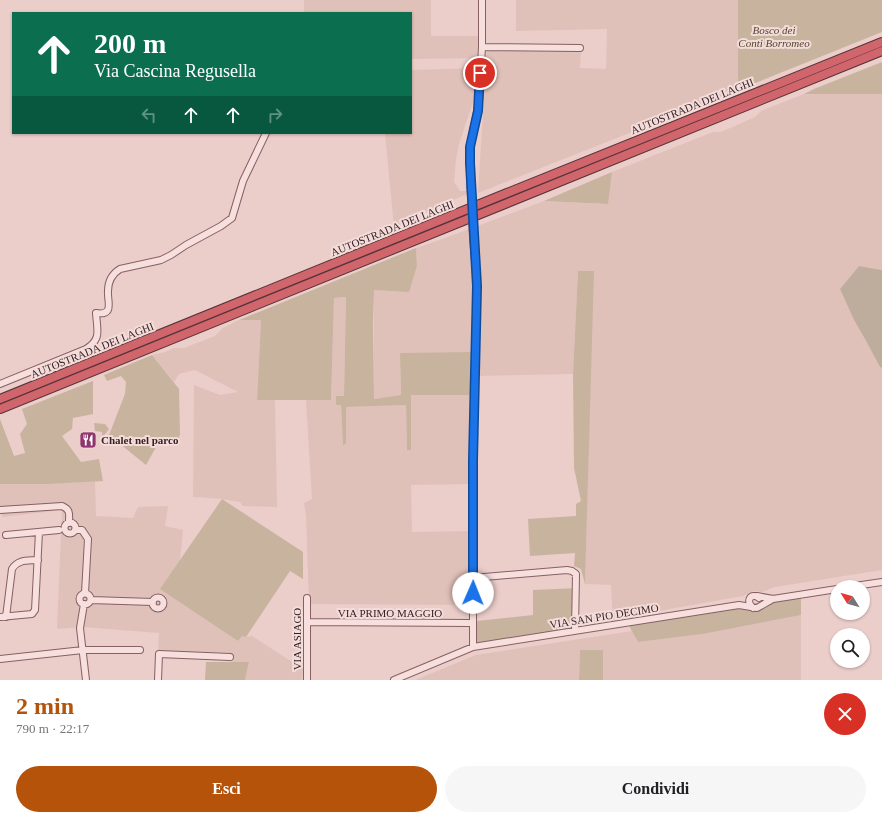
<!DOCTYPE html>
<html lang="it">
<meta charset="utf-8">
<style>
:root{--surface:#fff;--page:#f6f6f6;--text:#202124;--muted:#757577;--accent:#b45309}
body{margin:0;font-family:"Times New Roman",serif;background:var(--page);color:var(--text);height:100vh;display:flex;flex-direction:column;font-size:15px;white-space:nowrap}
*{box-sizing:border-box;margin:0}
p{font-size:13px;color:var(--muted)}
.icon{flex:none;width:22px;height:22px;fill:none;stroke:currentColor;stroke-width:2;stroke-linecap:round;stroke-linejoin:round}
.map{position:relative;height:680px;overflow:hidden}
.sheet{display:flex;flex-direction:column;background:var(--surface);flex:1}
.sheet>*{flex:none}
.top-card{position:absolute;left:12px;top:12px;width:400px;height:122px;border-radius:0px;box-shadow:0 1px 3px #0004;background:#0b6e4f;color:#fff;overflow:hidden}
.needle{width:26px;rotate:307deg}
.buttons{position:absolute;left:830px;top:580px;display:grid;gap:8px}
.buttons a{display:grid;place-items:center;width:40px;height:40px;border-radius:50%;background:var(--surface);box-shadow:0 1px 3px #0004;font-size:20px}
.pin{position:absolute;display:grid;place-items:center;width:34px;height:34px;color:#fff;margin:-17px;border:2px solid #fff;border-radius:50%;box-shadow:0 1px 4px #0007}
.me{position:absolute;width:44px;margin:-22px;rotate:1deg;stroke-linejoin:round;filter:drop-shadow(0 0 3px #0008)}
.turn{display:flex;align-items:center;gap:14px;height:84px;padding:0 16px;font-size:18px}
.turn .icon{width:52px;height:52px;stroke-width:2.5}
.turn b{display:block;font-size:28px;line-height:34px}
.lanes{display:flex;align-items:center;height:38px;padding:0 16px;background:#0003;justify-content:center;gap:20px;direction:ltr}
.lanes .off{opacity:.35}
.round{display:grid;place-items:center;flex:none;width:42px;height:42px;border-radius:21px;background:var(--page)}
.summary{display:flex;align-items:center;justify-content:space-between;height:68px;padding:0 16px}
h1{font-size:24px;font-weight:700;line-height:30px;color:var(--accent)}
.cta{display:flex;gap:8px;margin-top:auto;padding:8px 16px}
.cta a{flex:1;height:46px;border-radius:24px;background:var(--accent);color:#fff;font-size:16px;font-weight:700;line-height:46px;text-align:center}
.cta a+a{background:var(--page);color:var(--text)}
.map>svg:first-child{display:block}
.farmland{fill:#e0c1b9}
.green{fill:#c8b39f}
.cemetery{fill:#bead9d}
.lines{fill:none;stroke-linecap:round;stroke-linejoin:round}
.minor-casing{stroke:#866064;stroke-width:8}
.highway-casing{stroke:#543439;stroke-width:10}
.minor{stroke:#f6dfdd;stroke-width:6}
.highway{stroke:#d0656c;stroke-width:8}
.minor-bridge-casing{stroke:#866064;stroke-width:8;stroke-linecap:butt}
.minor-bridge{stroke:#f6dfdd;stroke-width:6}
.route-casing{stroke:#114b97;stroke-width:10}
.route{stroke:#1a73e8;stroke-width:7}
.labels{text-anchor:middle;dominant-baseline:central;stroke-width:4;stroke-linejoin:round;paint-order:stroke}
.park-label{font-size:11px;font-style:italic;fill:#52442b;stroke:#f3dcd9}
.street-label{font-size:11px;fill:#382225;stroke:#f3dcd9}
.poi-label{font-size:11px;font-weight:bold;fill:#382225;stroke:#f3dcd9;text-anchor:start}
</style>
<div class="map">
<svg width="882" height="680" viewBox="0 0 882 680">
<rect width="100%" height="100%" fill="#ebcdca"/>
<path class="farmland" d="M304,0H431V36H479L478,58L411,59V13H304Z
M516,0H738V90L478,193L487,49L581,50L580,68L606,69L607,29L516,31Z
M478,68L477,90L459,144L456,159L454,182L460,191H466L467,194L394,227L385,133H411V70Z
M804,94H882V270L859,266L840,289L854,320L865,339L880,367L882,368V570L775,587L762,592L754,591L743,596L613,619L611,585L585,584L590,384L578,272L573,374L474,376L400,354L401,395L374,399V290L409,291L417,266L416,248L445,238L544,201L607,204L612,172L713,132H721L755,117L761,111Z
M346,297L344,396L336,405L341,404L343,445L346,444V407L406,405L407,450H411V395H472L471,484L411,485L412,532L470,531L468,605L309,604L306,515L304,503L312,499L306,400H331L334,298Z
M239,320H261L257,400H275L277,507L243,506L240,502L222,499L193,497L194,385L220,395L238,392L195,370L179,374L174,382L152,355L165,352L174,348H184L215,336L223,328Z
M95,481L96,516L133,518L138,507L168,506L165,526L183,530L180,560L238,641L242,636L246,637L252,636L303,669L302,680H245L249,662H231V653L158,651L159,633L83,627L57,629L62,510L2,517V507H0V484H50Z
M801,615V680H603V650H580L579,680H415L476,655L632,631L638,642L703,634Z"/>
<path class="green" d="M738,0H882V32L738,90Z
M882,62V94H804L814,89Z
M612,172L608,204L544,201Z
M416,248L417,266L409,292L374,290L373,323L374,399L401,395L400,353L474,352L472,395H411V450H407L406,405L346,407V444L343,445L341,405H336V396H344L346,297L334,298L331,400H257L261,320H239Z
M578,271H594L585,584L581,569L574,566L575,553L530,556L528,519L576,516V504L581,501L574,468L573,374Z
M152,355L179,389L180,434L178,441L160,440L146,465L109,435L125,394L126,382L121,376L107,381L104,375Z
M93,381V414L73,418L72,429L62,436L81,462L99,459L103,481L50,484H0V419L14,456L25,453L20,434L27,424L22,409Z
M94,423L105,424L109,429L106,433L102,437V432L95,431Z
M222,499L303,552V579L290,571L246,637L242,636L238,641L160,589Z
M579,588V628L476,643V621L533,615V590Z
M801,597V615L703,634L638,642L628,624Z
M580,650H603V680H579Z
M206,662H249L245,680H205Z"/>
<path class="cemetery" d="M859,266L882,270V368L880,367L865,339L854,320L840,289Z"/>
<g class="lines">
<g class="minor-casing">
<path id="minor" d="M482,47L580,48
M470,178V147L479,102L482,47V0
M0,384L86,349C102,339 97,330 96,313C115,316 107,301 108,291C108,281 112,274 120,269L161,260L171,255L186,245L221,226L232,218L243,181L266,133
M0,510L62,506C71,510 69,514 69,523
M64.5 528a5.5 5.5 0 1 1 11 0a5.5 5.5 0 1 1-11 0Z
M75,530H82L88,539L85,593
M6,535L59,530
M473,578L567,570L572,571L576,574L575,630
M848,587L882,582
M79.5 599a5.5 5.5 0 1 1 11 0a5.5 5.5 0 1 1-11 0Z
M757,596L773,599L837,589
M152.5 603a5.5 5.5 0 1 1 11 0a5.5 5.5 0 1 1-11 0Z
M307,598V680
M91,600L153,602
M84,604L80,628L86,680
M753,608C745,601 751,592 759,598
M0,617L32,614L35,610L39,532
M6,617L12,569C18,559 28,561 38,560
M307,622L472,623
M473,647V460L477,286L473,237
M0,659L83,650H140
M158,680L159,654L230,657
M394,680L473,647L739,605L757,608L773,599"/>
</g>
<g class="highway-casing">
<path id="highway" d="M0,399L507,193L882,42
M0,409L882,51"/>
</g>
<use href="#minor" class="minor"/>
<use href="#highway" class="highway"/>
<g class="minor-bridge-casing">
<path id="minor-bridge" d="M470,178L473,237"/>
</g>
<use href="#minor-bridge" class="minor-bridge"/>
</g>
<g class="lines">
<g class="route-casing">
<path id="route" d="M473,593V460L477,286L470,163V147L478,111L480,73"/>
</g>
<use href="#route" class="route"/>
</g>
<defs>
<g id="restaurant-square" transform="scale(0.9)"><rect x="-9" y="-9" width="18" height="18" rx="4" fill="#8f366e" stroke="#f3dcd9"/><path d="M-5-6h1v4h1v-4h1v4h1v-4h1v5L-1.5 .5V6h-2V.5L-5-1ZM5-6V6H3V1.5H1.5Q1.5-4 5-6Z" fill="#fff"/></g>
</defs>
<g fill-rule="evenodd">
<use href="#restaurant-square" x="88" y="440"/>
</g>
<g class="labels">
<g class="park-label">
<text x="774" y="30">Bosco dei<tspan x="774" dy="13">Conti Borromeo</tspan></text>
</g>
<g class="street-label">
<text transform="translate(692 106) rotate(-22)">AUTOSTRADA DEI LAGHI</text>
<text transform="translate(392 228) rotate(-22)">AUTOSTRADA DEI LAGHI</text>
<text transform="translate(92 350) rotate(-22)">AUTOSTRADA DEI LAGHI</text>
<text x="390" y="613">VIA PRIMO MAGGIO</text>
<text transform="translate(604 616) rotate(-9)">VIA SAN PIO DECIMO</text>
<text transform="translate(297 639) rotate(-90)">VIA ASIAGO</text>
</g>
<g class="poi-label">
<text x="101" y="440">Chalet nel parco</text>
</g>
</g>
</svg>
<div class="buttons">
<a><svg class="needle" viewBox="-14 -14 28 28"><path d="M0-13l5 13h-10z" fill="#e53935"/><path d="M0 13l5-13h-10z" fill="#757577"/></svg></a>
<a><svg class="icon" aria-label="search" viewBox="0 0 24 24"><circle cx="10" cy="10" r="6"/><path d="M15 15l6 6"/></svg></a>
</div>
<div class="pin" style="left:480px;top:73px;background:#d93025"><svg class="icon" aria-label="arrive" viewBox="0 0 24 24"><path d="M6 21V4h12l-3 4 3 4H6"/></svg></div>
<svg class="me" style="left:473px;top:593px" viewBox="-20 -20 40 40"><circle r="19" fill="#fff"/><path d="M0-13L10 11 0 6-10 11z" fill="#1a73e8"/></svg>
<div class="top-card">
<div class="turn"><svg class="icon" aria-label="ahead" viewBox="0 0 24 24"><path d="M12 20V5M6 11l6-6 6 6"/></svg><div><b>200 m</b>Via Cascina Regusella</div></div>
<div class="lanes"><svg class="icon off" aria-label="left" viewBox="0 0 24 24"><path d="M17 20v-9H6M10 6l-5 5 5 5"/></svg><svg class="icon" aria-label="ahead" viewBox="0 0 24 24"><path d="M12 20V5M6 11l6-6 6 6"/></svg><svg class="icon" aria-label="ahead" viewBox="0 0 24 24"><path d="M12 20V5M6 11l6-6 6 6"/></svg><svg class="icon off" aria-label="right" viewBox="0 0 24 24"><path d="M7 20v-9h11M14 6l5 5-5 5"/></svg></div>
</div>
</div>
<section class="sheet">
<div class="summary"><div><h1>2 min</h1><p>790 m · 22:17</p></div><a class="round" style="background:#d93025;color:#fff"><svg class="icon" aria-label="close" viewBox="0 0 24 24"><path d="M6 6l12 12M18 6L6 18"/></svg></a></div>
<div class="cta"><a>Esci</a><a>Condividi</a></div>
</section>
